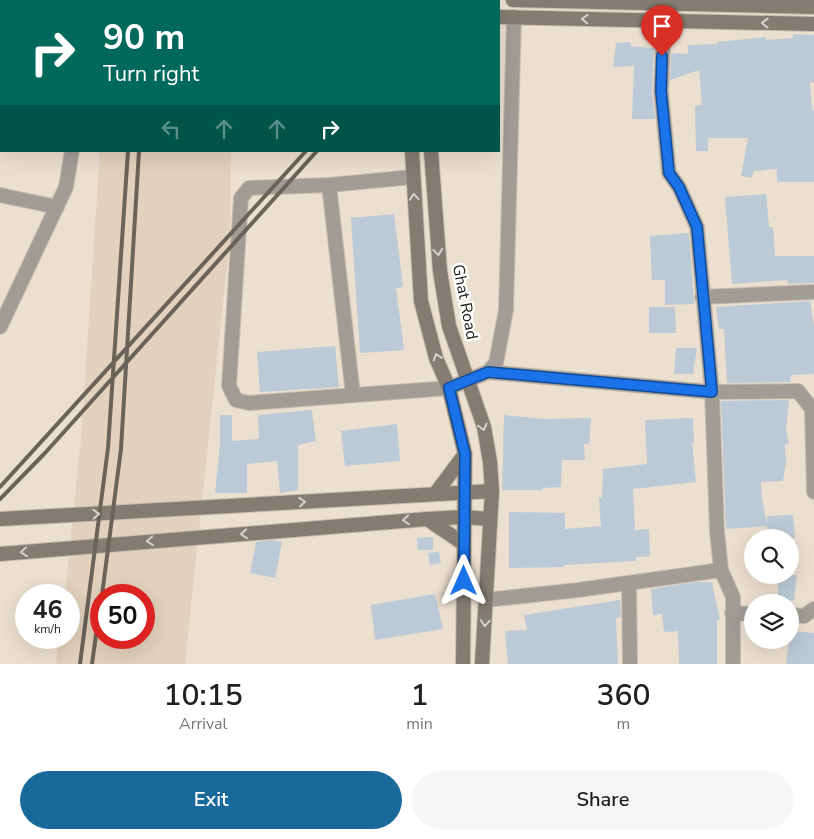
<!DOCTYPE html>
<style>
:root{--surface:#fff;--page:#f6f6f6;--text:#202124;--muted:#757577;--accent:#1a699b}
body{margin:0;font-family:"Nunito Sans",sans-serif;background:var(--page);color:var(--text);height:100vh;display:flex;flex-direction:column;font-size:19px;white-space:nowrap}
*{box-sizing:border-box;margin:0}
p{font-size:16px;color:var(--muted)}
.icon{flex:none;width:28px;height:28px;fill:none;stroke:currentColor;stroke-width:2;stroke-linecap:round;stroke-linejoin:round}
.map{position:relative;height:664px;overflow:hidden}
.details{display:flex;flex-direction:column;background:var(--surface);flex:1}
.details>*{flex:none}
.guide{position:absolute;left:0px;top:0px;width:500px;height:152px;box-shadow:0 5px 20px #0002;background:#00695c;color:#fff;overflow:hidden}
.buttons{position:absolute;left:744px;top:529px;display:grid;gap:10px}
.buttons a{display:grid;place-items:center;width:55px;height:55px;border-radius:50%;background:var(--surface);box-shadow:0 5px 20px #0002;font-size:25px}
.speed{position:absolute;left:15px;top:584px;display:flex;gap:10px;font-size:25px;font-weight:700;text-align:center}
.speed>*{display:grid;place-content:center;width:65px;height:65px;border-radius:50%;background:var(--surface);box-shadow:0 5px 20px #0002;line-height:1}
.speed small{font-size:12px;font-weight:400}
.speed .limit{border:8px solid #d22;background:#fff;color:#111}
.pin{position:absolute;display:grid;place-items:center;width:42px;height:42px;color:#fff;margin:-51px -21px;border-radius:50% 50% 50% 0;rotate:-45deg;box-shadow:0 0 5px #0007}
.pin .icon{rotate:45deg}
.me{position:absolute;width:55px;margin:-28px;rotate:0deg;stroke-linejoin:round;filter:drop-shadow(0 0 4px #0008)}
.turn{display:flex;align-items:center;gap:18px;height:105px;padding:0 20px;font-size:22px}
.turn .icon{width:65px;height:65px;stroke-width:2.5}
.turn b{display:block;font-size:35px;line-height:42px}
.lanes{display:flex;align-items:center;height:48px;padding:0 20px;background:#0003;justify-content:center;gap:25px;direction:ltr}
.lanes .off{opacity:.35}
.eta{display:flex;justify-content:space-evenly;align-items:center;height:85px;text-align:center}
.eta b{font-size:30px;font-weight:600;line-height:35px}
.action{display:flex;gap:10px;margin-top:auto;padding:10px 20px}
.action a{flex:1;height:58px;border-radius:30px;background:var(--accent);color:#fff;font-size:20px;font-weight:600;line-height:58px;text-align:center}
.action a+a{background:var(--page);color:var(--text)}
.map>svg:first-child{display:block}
.built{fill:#e2d1bc;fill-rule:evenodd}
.building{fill:#bbcad6}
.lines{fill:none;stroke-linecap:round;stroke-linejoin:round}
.minor-casing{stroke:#c7bdaf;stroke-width:16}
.tertiary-casing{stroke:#c7bdaf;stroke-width:16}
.secondary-casing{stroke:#c7bdaf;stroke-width:16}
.minor{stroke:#a19c96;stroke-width:14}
.tertiary{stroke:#a19c96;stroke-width:14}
.secondary{stroke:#837c72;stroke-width:14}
.rail{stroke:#69635a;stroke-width:4}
.oneway{stroke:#d4d1ce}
.route-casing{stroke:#114b97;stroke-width:12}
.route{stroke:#1a73e8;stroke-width:9}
.labels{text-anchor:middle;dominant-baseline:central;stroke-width:5;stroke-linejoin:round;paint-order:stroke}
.street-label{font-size:16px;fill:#24201b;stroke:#fff}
</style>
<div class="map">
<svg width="814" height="664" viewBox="0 0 814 664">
<rect width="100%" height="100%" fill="#ebdfcf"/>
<path class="built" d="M100,151H231L230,237L185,664H56L59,638H69V595H65L81,438ZM101,595H144V638H101Z"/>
<path class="building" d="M793,34L814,35V83L810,82L812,110H814V182H777V169L754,171L752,178L741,176L748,138H708V151H696L695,106L702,105L699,70L670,80L671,53L688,54V45L717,44V42L766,37V40L793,38Z
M631,42L630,46L654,48L652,91L655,119H632L634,66L613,67L616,43Z
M766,194L769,227H773L775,256H814V283L788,284L787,280L732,284L725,197Z
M394,214L403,287L396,288L404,350L360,353L351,218Z
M689,233L694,304L665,305V280H652L650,236Z
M810,301L814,326V374L791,375L790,382L727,383L724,329H719L716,307Z
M649,307H675L676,333H649Z
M335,346L339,387L260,392L257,352Z
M676,348H697L693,374H674Z
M789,400L786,430L789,444H785L786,463L783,481L761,482L762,498L767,525V516L793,515L795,538H768L767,526L726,529L721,401Z
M312,410L316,441L298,445V490L280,493L277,461L247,464V493H215L220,445V415H232V441L259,439L258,415Z
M504,415L545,419L591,418L589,444H584L585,460H562L561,487L543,488V490H502Z
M693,418L694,443H692L696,482L633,489L635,530L649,529L650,556L636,557V561L564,565V567L509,568V512L565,513V529L601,526L599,498H602L603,469L647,464L645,420Z
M397,424L400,461L345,466L341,431Z
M433,537V550H418L417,538Z
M273,540L282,542L275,578L250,573L256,542Z
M439,552L441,563L430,565L428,553Z
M778,575H797L794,600L778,601Z
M696,582H712L720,620H717V664H679L678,631L664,632L662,614L653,615L651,589Z
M435,594L443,629L375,640L371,605Z
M620,600L621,617L616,618L618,664H508L505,631L527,630L524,615Z
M801,632L814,633V664H786L790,633Z"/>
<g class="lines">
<g class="minor-casing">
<path id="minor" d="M664,21L661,91L669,173L679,187L697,227L712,392L717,531L721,570L733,597V664
M329,185L413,177
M0,195L57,207
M702,297L814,292
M488,372L712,392L798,391L812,409L814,492
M353,395L329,185L249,188L241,198L229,386L236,400L249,403L449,388L488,372L496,363L506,310L514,17
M629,583L630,664
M486,600L578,590L721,570
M732,613L752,614
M790,615L804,616L814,609"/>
</g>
<g class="tertiary-casing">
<path id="tertiary" d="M0,1H37
M0,327L66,187L72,151"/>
</g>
<g class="secondary-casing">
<path id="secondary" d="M37,0L115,1
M406,0V1
M428,0V1
M513,0L814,7
M499,17L814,24
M412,151L421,301L436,358L449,388L465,454L463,664
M431,151L440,271L449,326L484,427L490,462L492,491L482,664
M435,494L465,454
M0,519L492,491
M427,519L464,544
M0,554L427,519L464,517L489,519"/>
</g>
<use href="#minor" class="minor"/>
<use href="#tertiary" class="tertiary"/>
<use href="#secondary" class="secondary"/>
<path class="rail" d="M136,1V0
M147,1V0
M400,1V0
M409,1L410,0
M0,487L306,151
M0,499L45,453L317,151
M102,595L121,449L139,151
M80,664L108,448L128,151
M92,664L101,599"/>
</g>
<defs><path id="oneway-chevron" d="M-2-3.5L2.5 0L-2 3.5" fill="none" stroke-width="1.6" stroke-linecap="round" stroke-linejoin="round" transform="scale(1.25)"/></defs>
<g class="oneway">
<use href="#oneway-chevron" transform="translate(585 19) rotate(-178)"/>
<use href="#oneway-chevron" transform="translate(765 23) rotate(-179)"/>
<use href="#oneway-chevron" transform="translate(414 197) rotate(-94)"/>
<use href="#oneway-chevron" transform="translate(438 252) rotate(85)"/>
<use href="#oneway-chevron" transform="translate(437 357) rotate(-109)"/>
<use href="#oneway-chevron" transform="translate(483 427) rotate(75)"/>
<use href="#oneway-chevron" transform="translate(302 502) rotate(-4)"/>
<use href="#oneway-chevron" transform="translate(96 514) rotate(-3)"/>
<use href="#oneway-chevron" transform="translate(406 520) rotate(175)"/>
<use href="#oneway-chevron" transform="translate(244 534) rotate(175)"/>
<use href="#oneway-chevron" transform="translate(150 541) rotate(175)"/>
<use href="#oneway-chevron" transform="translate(24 552) rotate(174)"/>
<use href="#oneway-chevron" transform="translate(485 623) rotate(94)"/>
</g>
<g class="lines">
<g class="route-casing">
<path id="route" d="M464,581L465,454L449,388L488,372L712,392L697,227L679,187L669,173L661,91L662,56"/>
</g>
<use href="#route" class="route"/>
</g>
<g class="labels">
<g class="street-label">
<text transform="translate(465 302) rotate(79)">Ghat Road</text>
</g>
</g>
</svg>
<div class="buttons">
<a><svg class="icon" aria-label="search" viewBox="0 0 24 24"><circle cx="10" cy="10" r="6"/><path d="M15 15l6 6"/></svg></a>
<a><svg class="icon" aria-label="layers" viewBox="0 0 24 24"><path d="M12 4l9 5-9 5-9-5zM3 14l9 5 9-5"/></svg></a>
</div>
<div class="speed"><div>46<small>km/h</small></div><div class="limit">50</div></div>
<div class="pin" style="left:662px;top:56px;background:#d93025"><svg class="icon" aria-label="arrive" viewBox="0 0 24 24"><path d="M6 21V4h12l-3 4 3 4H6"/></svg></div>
<svg class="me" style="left:464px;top:581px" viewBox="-20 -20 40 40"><path d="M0-17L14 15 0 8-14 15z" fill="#1a73e8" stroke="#fff" stroke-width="4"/></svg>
<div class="guide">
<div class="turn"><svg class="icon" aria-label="right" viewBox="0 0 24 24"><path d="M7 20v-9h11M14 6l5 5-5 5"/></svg><div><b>90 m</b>Turn right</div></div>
<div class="lanes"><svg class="icon off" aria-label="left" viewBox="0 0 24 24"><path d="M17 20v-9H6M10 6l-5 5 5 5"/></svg><svg class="icon off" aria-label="ahead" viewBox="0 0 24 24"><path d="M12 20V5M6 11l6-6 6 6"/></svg><svg class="icon off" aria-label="ahead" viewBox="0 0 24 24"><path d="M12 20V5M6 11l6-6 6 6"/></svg><svg class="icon" aria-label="right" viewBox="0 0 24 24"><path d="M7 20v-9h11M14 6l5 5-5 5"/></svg></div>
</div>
</div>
<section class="details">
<div class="eta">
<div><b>10:15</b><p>Arrival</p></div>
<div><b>1</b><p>min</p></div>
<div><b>360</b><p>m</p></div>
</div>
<div class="action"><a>Exit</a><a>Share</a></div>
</section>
